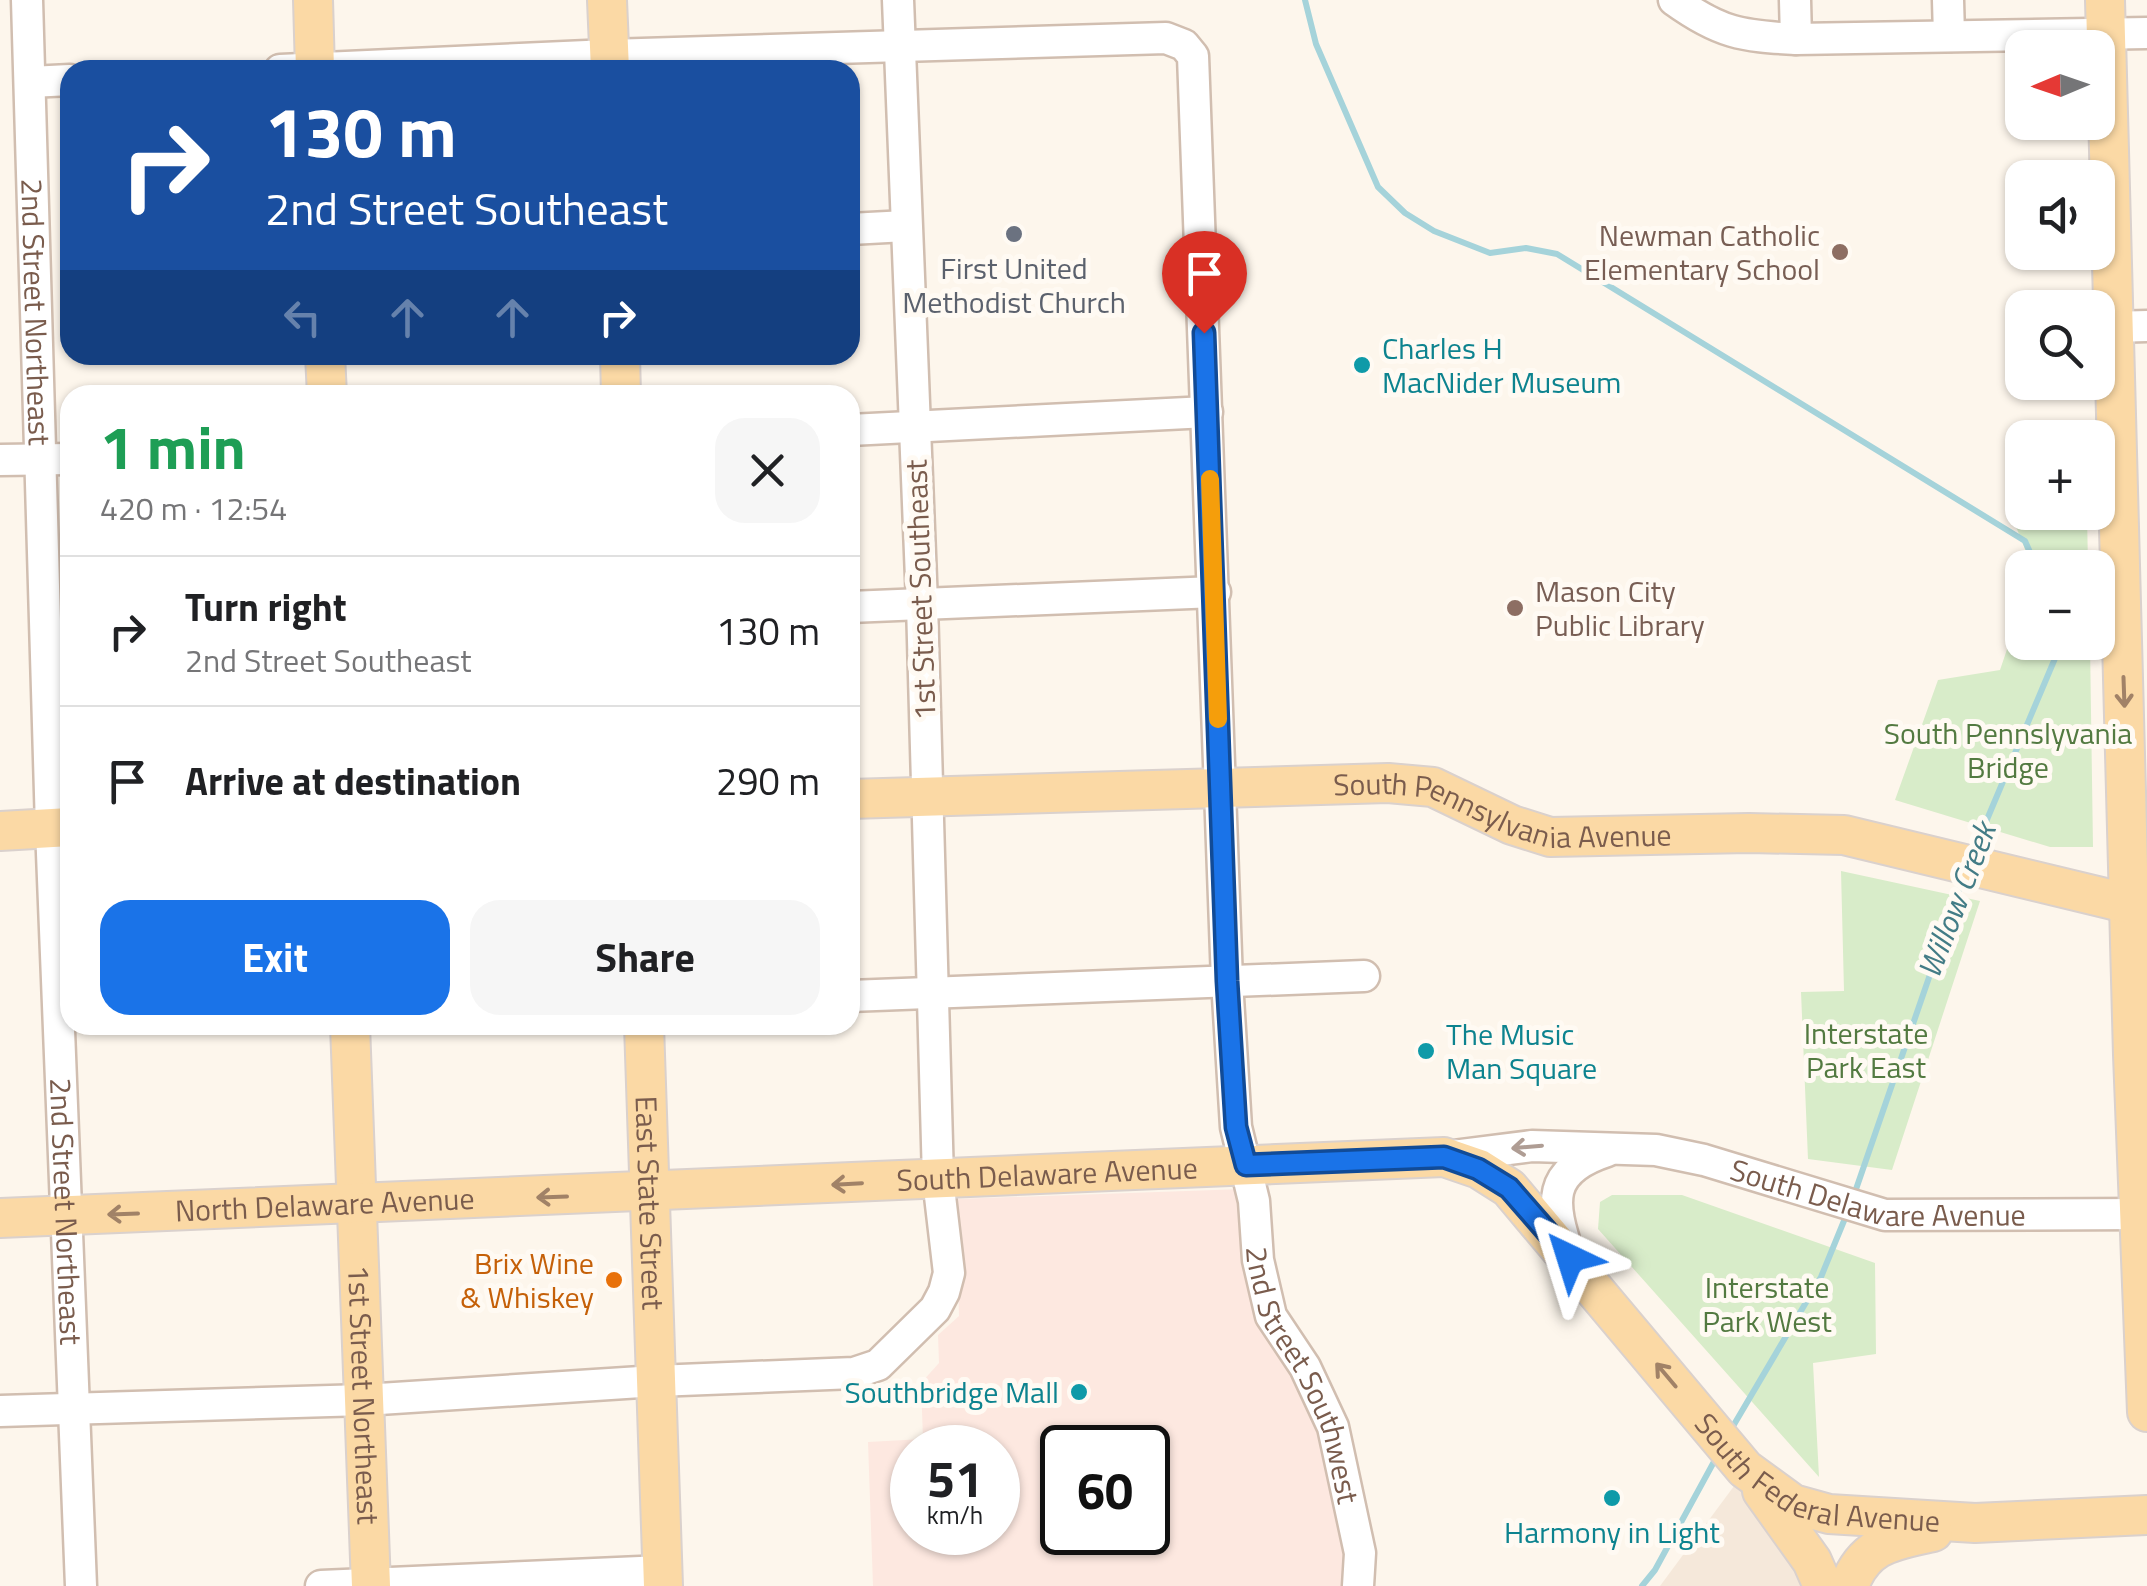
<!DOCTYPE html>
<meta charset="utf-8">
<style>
:root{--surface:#fff;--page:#f6f6f6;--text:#202124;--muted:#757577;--line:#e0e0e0;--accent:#1a73e8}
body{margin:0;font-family:"Titillium Web",sans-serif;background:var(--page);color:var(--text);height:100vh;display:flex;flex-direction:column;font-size:38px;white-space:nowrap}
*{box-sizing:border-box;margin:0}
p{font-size:32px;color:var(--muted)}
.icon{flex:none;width:55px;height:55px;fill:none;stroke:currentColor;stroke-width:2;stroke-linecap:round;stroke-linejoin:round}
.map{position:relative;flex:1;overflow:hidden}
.drawer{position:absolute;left:60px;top:385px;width:800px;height:650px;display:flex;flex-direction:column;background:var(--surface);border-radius:30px;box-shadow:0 2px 8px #0004}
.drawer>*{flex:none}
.guide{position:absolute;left:60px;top:60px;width:800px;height:305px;border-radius:30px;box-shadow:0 2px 8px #0004;background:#1a4fa0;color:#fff;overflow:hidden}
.needle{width:65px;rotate:268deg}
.controls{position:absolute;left:2005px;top:30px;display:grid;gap:20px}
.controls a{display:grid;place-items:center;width:110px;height:110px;border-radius:20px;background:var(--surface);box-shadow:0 2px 8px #0004;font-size:50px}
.speed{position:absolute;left:890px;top:1425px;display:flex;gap:20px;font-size:50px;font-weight:700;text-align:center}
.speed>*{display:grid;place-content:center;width:130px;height:130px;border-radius:50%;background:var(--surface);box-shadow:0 2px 8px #0004;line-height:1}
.speed small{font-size:25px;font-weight:400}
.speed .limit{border:5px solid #111;border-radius:15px;background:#fff;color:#111}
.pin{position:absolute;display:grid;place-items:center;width:85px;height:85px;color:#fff;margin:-102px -42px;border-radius:50% 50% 50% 0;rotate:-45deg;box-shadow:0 0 10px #0007}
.pin .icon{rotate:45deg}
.me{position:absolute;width:110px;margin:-55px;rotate:319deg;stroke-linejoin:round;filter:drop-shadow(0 0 8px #0008)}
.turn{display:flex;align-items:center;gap:35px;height:210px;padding:0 40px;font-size:45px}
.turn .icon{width:130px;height:130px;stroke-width:2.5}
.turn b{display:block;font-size:70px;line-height:85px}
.lanes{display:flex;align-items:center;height:95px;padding:0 40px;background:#0003;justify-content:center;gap:50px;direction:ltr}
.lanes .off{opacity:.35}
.round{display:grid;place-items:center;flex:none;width:105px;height:105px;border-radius:30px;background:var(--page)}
.overview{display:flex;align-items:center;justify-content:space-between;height:170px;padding:0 40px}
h1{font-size:60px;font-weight:700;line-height:75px;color:#1e9e55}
.cta{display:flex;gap:20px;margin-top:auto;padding:20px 40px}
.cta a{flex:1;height:115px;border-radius:30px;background:var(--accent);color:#fff;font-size:40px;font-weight:700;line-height:115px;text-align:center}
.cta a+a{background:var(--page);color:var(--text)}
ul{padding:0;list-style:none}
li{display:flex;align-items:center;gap:30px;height:150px;padding:0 40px;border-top:2px solid var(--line)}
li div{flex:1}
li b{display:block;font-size:38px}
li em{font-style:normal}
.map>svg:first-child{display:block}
.residential{fill:#f5e8da}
.commercial{fill:#fde8e0;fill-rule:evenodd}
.green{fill:#d8ecc9}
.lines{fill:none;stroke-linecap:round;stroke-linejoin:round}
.stream{stroke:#a5d3da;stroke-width:6}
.minor-casing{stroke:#d1beb0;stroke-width:35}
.major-casing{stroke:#dad1cd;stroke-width:42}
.minor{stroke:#fff;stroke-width:30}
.major{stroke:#fbd9a5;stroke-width:38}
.oneway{stroke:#a18267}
.oneway2{stroke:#af9d94}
.route-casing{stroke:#114b97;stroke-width:25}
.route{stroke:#1a73e8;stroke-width:18}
.slow{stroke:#f59e0b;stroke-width:18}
.worship-dot{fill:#6b7280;stroke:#fffaf3;stroke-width:4}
.education-dot{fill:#8d6e63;stroke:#fffaf3;stroke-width:4}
.culture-dot{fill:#0f9aa8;stroke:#fffaf3;stroke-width:4}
.food-dot{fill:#e8710a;stroke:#fffaf3;stroke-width:4}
.labels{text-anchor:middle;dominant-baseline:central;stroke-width:10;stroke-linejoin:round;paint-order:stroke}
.education-label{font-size:30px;fill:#785e54;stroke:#fffaf3;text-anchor:end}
.worship-label{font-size:30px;fill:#5b616d;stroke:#fffaf3}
.street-label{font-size:30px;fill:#7a5c4d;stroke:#fffaf3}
.culture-label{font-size:30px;fill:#0d838f;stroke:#fffaf3;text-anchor:start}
.park-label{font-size:30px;fill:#537a41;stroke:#fffaf3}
.food-label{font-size:30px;fill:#c56008;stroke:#fffaf3;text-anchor:end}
.water-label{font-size:32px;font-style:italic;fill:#437c86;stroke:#fffaf3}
</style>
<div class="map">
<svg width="2147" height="1586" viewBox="0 0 2147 1586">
<rect width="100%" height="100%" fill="#fdf6ec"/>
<path class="residential" d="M1737,1482L1803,1565L1809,1586H1660Z"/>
<path class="commercial" d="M1243,1189L1258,1260L1305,1367L1358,1586H873L868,1442L923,1439L921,1383L939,1363L938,1335L959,1316L956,1199ZM912,1448H998V1532H912ZM1062,1448H1148V1532H1062Z"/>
<path class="green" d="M2087,513L2088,567H2032L2011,514Z
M2022,605V642L2090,643L2093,847H2050L1895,800L1938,680L2000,670Z
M1841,871L1980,901L1892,1170L1808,1159L1801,992L1844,991Z
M1612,1195H1682L1875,1263L1876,1354L1813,1363L1819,1477L1598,1229L1600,1202Z"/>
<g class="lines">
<path class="stream" d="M1305,0L1316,44L1378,187L1405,213L1434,231L1490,253L1526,248L1557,254L2025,541L2037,568
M1972,855L2056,656L2055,642
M1854,1195L1964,876
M1729,1433L1821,1277L1848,1211
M1642,1586L1655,1570L1716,1458"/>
<g class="minor-casing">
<g id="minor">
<path id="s1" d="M27,0L51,828L81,1586"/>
<path d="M1674,0C1720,33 1741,36 1796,39L2147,33"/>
<path d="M1795,0L1796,39"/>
<path d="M1948,0L1949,36"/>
<path id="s2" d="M280,70L609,55L1166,38L1184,45L1193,56L1227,981L1236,1127L1254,1201L1258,1260L1271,1316L1305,1367L1333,1427L1360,1553L1358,1586"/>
<path d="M30,82L70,80"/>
<path d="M850,229L906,226"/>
<path d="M2113,327L2147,326"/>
<path d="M850,430L1207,412"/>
<path d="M0,460L70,459"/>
<path d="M850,607L1215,592"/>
<path d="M850,996L1364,976"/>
<path id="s3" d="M1445,1157L1532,1146L1656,1150L1704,1160L1885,1215L2147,1214"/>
<path d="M1569,1255C1551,1202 1546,1171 1607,1151"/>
<path d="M0,1411L364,1400L656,1381L854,1373L878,1365L935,1309L944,1292L949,1273L938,1179L922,604L898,0"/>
<path d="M321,1586L663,1571"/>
</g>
</g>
<g class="major-casing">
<g id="major">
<path d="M313,0L315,70"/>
<path d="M607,0L610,70"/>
<path d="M2105,0L2133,1055L2147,1412"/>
<path d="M325,355L327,395"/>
<path d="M620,355L621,395"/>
<path id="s4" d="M850,799L1388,783L1433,787L1512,825L1550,837L1749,833L1844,835L2130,904H2147"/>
<path d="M0,831L70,827"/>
<path id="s5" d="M350,1025L371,1586"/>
<path id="s6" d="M644,1025L663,1586"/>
<path id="s7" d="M0,1218L1444,1157L1479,1169L1509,1188L1745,1469L1793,1504L1829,1514L1975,1523L2147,1515"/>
<path d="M1762,1491L1812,1561L1823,1586"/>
<path d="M1849,1586C1865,1543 1894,1541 1933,1532"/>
</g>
</g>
<use href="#minor" class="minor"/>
<use href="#major" class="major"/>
</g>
<defs><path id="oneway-shaft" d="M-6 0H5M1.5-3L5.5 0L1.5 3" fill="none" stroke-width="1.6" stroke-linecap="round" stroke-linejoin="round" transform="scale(2.5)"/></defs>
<g class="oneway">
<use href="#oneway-shaft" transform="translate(2124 692) rotate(88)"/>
<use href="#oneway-shaft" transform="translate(847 1184) rotate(177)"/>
<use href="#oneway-shaft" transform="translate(552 1197) rotate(178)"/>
<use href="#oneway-shaft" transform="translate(123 1214) rotate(178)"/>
<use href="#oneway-shaft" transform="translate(1666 1375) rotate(-130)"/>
</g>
<use class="oneway2" href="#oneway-shaft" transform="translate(1527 1147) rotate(175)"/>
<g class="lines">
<g class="route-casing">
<path id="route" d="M1204,333L1227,981L1236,1127L1246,1165L1444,1157L1478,1169L1509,1188L1570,1258"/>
</g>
<use href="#route" class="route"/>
<path class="slow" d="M1210,479L1218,719"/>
</g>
<circle class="worship-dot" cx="1014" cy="234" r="10"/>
<g class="education-dot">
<circle cx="1840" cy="252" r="10"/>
<circle cx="1515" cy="608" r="10"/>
</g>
<g class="culture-dot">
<circle cx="1362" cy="365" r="10"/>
<circle cx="1426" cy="1051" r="10"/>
<circle cx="1079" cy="1392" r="10"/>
<circle cx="1612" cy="1498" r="10"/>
</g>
<circle class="food-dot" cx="614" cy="1280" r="10"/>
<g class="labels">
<g class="education-label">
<text x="1820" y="235">Newman Catholic<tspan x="1820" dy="34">Elementary School</tspan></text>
<text x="1535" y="591" text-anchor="start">Mason City<tspan x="1535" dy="34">Public Library</tspan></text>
</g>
<g class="worship-label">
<text x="1014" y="268">First United<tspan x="1014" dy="34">Methodist Church</tspan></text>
</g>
<g class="street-label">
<text stroke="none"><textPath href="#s1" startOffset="312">2nd Street Northeast</textPath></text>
<text transform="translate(920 590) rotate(-92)">1st Street Southeast</text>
<text stroke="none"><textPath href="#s4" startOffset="658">South Pennsylvania Avenue</textPath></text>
<text stroke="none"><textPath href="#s7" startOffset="1048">South Delaware Avenue</textPath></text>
<text stroke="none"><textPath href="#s3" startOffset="440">South Delaware Avenue</textPath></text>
<text stroke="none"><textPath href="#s6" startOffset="178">East State Street</textPath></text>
<text stroke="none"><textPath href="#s7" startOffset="325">North Delaware Avenue</textPath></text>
<text stroke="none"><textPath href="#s1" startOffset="1212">2nd Street Northeast</textPath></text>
<text stroke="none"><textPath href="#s2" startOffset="2252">2nd Street Southwest</textPath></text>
<text stroke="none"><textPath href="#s5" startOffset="370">1st Street Northeast</textPath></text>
<text stroke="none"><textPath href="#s7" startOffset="1955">South Federal Avenue</textPath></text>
</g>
<g class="culture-label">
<text x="1382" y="348">Charles H<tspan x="1382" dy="34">MacNider Museum</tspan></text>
<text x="1446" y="1034">The Music<tspan x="1446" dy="34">Man Square</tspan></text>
<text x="1059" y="1392" text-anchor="end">Southbridge Mall</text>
<text x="1612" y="1532" text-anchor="middle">Harmony in Light</text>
</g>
<g class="park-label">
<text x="2008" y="733">South Pennslyvania<tspan x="2008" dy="34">Bridge</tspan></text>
<text x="1866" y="1033">Interstate<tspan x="1866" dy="34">Park East</tspan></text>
<text x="1767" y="1287">Interstate<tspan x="1767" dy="34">Park West</tspan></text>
</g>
<g class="food-label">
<text x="594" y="1263">Brix Wine<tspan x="594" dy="34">&amp; Whiskey</tspan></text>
</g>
<g class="water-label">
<text transform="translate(1956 900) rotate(-69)">Willow Creek</text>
</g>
</g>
</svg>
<div class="controls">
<a><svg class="needle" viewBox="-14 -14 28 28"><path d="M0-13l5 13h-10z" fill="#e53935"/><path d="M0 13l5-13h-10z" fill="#757577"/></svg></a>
<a><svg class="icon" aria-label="sound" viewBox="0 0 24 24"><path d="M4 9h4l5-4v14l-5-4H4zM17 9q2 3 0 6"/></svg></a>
<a><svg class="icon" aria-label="search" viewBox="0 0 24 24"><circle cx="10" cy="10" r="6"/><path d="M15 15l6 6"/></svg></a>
<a>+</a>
<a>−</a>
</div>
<div class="speed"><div>51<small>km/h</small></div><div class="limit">60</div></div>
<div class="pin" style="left:1204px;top:333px;background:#d93025"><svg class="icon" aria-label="arrive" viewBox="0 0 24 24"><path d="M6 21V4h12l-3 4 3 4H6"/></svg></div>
<svg class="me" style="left:1570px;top:1258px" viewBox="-20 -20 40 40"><path d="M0-17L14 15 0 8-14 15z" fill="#1a73e8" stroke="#fff" stroke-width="4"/></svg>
<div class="guide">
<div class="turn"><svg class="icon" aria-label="right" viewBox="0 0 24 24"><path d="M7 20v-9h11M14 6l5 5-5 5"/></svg><div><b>130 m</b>2nd Street Southeast</div></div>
<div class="lanes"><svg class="icon off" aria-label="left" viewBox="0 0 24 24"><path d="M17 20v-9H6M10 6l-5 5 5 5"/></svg><svg class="icon off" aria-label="ahead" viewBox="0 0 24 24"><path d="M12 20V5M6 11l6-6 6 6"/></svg><svg class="icon off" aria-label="ahead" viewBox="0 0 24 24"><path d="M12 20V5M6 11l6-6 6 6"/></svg><svg class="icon" aria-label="right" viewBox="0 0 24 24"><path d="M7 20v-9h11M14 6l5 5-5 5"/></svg></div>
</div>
<section class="drawer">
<div class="overview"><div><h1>1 min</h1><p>420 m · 12:54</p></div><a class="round"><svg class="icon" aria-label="close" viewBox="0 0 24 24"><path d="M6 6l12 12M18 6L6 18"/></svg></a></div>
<ul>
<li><svg class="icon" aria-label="right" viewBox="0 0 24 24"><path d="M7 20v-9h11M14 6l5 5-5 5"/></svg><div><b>Turn right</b><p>2nd Street Southeast</p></div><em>130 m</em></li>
<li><svg class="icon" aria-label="arrive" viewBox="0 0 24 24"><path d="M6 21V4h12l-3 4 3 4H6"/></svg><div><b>Arrive at destination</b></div><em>290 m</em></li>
</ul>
<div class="cta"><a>Exit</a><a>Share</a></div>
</section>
</div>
